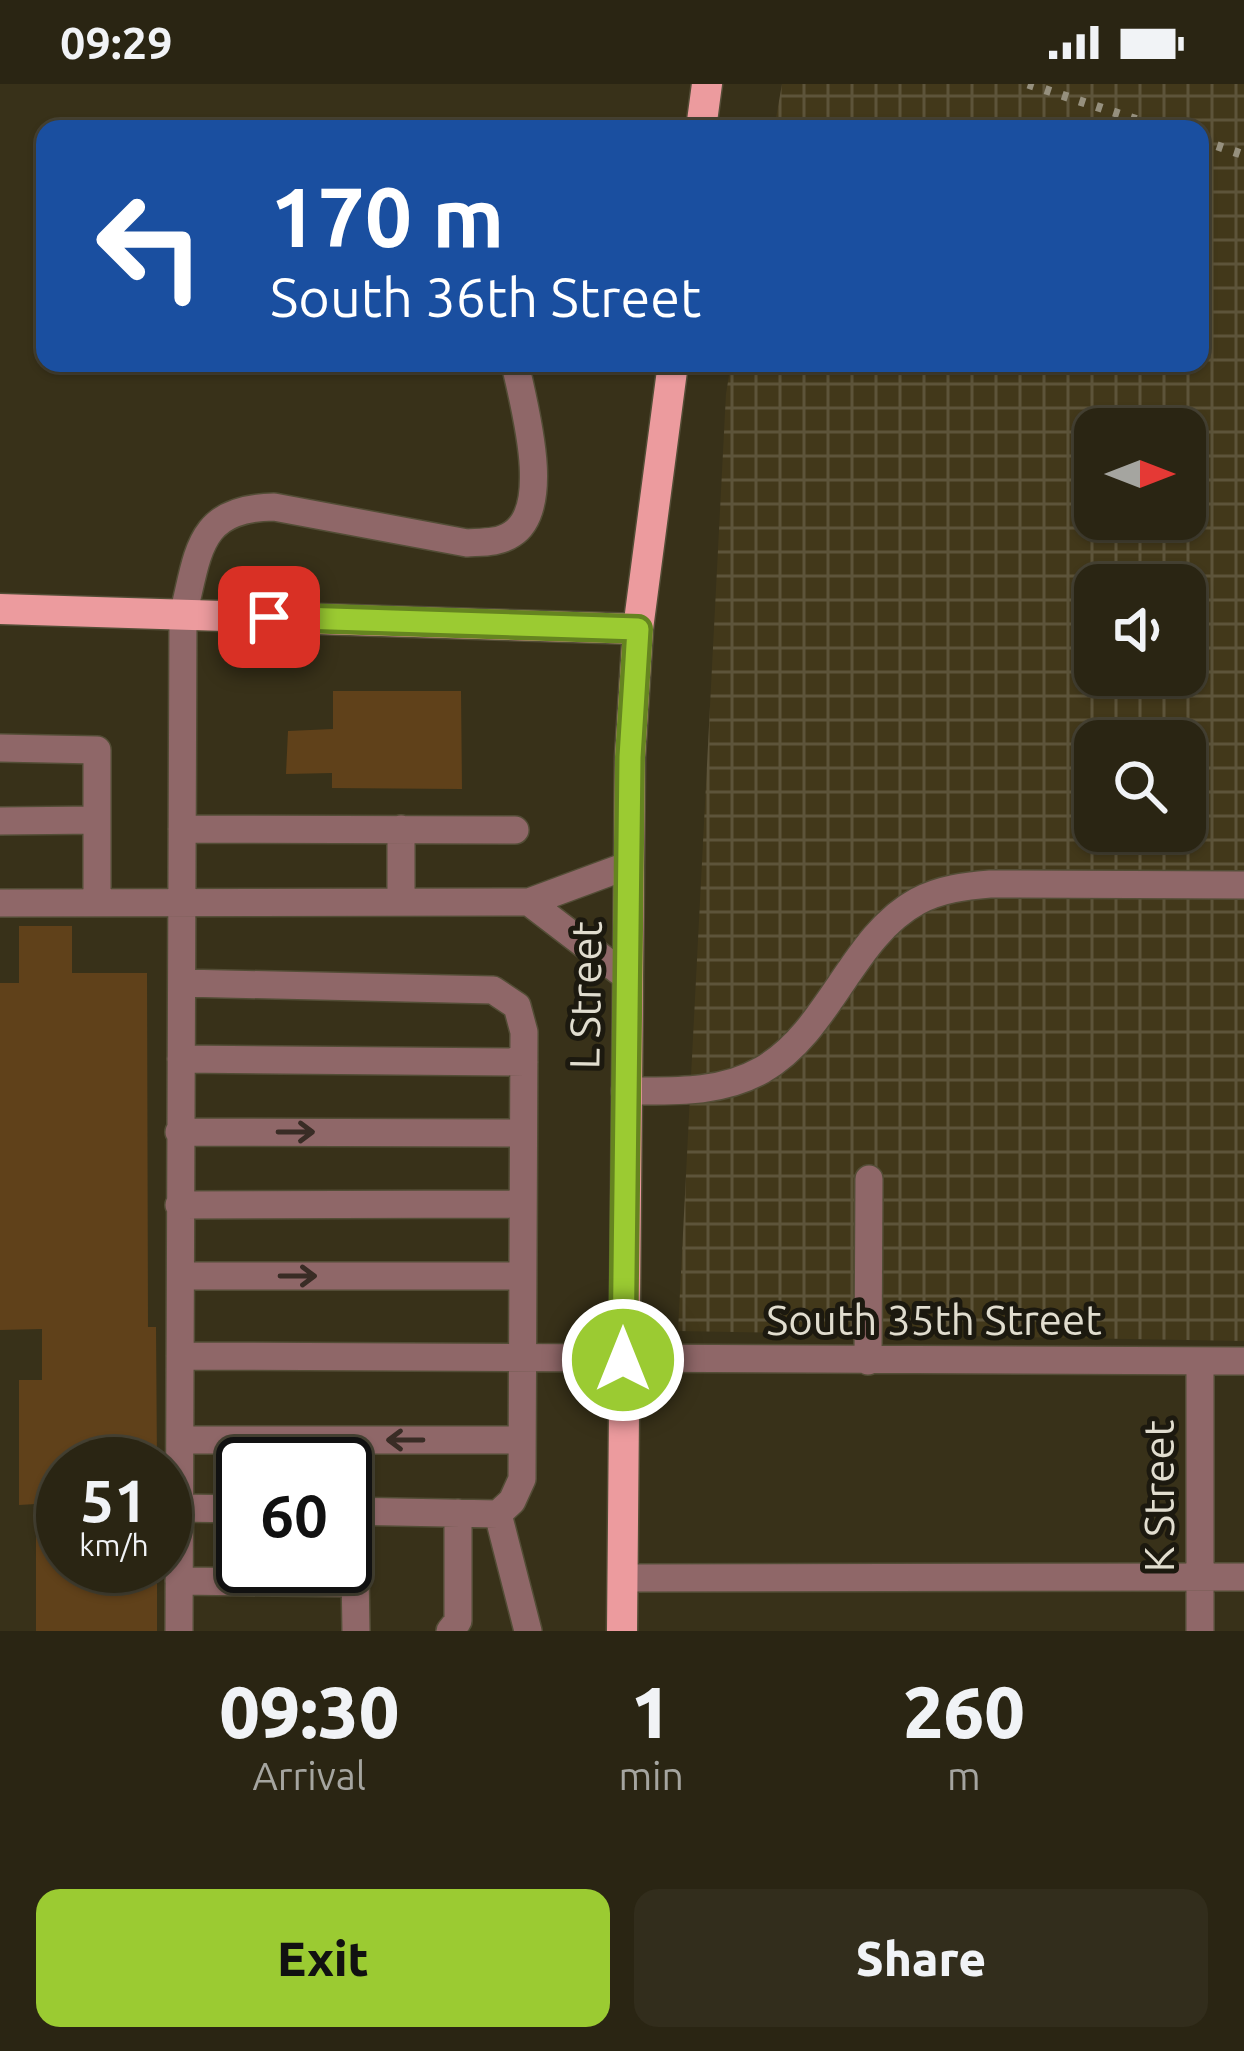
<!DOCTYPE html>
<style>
:root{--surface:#2a2513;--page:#322d1c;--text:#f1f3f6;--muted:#a5a5a0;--line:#464233;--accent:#9bcb32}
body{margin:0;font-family:Ubuntu,sans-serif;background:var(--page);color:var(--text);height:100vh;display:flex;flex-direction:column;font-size:45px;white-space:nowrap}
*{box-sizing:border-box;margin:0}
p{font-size:39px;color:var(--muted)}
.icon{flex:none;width:66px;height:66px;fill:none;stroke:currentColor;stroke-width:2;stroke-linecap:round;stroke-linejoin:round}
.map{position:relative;height:1547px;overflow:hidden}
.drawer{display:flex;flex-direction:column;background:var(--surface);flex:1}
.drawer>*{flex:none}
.top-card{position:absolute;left:36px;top:36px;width:1173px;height:252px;border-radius:24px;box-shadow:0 3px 9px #0004,0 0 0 3px var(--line);background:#1a4fa0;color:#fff;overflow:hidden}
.needle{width:78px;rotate:90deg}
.fabs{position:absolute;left:1074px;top:324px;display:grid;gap:24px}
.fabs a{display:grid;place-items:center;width:132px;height:132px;border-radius:24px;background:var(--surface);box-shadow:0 3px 9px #0004,0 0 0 3px var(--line);font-size:60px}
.speed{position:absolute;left:36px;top:1353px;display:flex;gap:24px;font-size:60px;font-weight:700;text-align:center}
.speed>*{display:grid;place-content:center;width:156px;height:156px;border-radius:50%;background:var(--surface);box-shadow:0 3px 9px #0004,0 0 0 3px var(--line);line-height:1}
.speed small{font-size:30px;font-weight:400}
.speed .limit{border:6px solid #111;border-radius:18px;background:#fff;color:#111}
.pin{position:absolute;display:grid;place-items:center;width:102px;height:102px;color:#fff;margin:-51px;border-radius:24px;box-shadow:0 6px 18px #0006}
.me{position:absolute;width:132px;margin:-66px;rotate:0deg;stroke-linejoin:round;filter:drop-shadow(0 0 9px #0008)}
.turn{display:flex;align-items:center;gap:42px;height:252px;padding:0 36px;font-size:54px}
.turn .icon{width:156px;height:156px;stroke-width:2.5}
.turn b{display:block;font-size:84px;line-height:102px}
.eta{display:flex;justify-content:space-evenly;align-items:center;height:204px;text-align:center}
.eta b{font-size:72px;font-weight:800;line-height:84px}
.cta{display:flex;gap:24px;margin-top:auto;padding:24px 36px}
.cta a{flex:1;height:138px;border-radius:24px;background:var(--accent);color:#111;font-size:48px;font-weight:800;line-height:138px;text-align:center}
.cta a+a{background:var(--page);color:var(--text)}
.status{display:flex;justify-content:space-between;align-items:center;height:84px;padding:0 60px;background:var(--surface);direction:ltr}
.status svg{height:33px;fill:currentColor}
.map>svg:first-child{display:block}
.industrial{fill:url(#industrial-grid);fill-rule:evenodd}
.building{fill:#60411a}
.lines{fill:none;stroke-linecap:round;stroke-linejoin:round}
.minor-casing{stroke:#534d36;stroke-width:30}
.major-casing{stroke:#534d36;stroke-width:33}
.minor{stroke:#8f6768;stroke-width:27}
.major{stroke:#ec9b9e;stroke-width:30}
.rail{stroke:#96907e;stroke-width:9;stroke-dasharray:6 12;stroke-linecap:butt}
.oneway{stroke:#392c25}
.route-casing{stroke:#658420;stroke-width:30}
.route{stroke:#9bcb32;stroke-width:21}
.labels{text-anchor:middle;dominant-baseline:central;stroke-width:10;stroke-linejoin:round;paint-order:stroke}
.street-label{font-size:42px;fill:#e1ddcf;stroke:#1c190f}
</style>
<div class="status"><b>09:29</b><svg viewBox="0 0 49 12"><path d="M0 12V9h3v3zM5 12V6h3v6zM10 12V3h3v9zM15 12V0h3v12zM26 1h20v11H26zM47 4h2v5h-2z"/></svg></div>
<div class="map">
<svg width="1244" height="1547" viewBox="0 0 1244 1547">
<defs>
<pattern id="industrial-grid" width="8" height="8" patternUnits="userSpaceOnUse" patternTransform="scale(3)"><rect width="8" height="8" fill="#42381a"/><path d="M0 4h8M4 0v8" fill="none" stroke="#5d543a"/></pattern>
</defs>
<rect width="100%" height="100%" fill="#383119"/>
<path class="industrial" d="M782,0H1244V1257L678,1247L726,310L731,279H1200V45H774ZM1095,345H1185V435H1095ZM1095,501H1185V591H1095ZM1095,657H1185V747H1095Z"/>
<path class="building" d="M333,607H461L462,705L332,704V689L286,690L288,647L333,645Z
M19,842H72V889H147L148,1243H156L157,1380H63V1482H157V1547H36V1420L19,1421V1296H42V1245L0,1246V899H19Z"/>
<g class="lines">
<g class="minor-casing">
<path id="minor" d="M0,664L97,666V818
M0,737L97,736
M182,745L515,746
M401,745V817
M0,819L529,818
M627,893L529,818L629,781
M182,899L493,906L517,922L524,948L522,1395L512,1417L498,1430L528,1547
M181,975L524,978
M625,1007C671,1007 720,1010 762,986C831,946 851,853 918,817C941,805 965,802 990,800L1244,801
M179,1048L523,1049
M179,1121L523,1120
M181,1192H522
M180,1272L1244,1277
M868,1277L869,1095
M180,1356H522
M180,1424L243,1425
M345,1427L498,1430
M354,1427L356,1547
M622,1494L1244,1493
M179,1497L355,1499
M179,1547L183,531C199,468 197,424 274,423L467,459C482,458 499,459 512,450C554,423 523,319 515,279
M450,1547L458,1537V1429
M1200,1547V1277"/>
</g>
<g class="major-casing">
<path id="major" d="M701,45L707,0
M0,525L638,545
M622,1547L630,673L638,545L673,279"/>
</g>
<use href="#minor" class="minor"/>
<use href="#major" class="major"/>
<path class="rail" d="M1028,0L1165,45
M1200,56L1244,71"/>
</g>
<defs><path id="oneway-shaft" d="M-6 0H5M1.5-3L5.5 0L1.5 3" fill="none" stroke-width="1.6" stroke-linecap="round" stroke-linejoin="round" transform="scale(3)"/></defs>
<g class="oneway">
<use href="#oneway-shaft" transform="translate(296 1048)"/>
<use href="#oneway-shaft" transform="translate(298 1192)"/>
<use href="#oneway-shaft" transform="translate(405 1356) rotate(180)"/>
</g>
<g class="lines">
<g class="route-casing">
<path id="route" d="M269,533L638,545L630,673L623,1276"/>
</g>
<use href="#route" class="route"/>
</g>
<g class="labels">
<g class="street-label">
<text transform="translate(585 911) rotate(-89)">L Street</text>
<text x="934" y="1235">South 35th Street</text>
<text transform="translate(1158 1412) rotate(-90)">K Street</text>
</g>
</g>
</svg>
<div class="fabs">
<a><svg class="needle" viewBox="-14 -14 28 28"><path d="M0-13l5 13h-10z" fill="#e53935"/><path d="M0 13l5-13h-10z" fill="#a5a5a0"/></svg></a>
<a><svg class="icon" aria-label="sound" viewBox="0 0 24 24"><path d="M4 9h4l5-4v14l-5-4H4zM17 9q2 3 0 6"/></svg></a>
<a><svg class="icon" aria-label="search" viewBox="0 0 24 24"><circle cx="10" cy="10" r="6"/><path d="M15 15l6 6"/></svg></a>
</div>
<div class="speed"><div>51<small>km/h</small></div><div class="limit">60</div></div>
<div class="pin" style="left:269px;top:533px;background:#d93025"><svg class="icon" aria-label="arrive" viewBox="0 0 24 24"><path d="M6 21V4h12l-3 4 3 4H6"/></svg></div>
<svg class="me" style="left:623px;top:1276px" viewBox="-20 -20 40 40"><circle r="17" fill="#9bcb32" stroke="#fff" stroke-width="3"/><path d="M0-11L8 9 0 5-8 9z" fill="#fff"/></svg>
<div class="top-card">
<div class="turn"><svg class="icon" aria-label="left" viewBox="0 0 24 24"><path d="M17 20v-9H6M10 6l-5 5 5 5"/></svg><div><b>170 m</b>South 36th Street</div></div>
</div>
</div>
<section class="drawer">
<div class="eta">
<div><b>09:30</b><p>Arrival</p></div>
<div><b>1</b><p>min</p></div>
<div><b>260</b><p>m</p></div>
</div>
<div class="cta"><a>Exit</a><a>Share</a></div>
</section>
